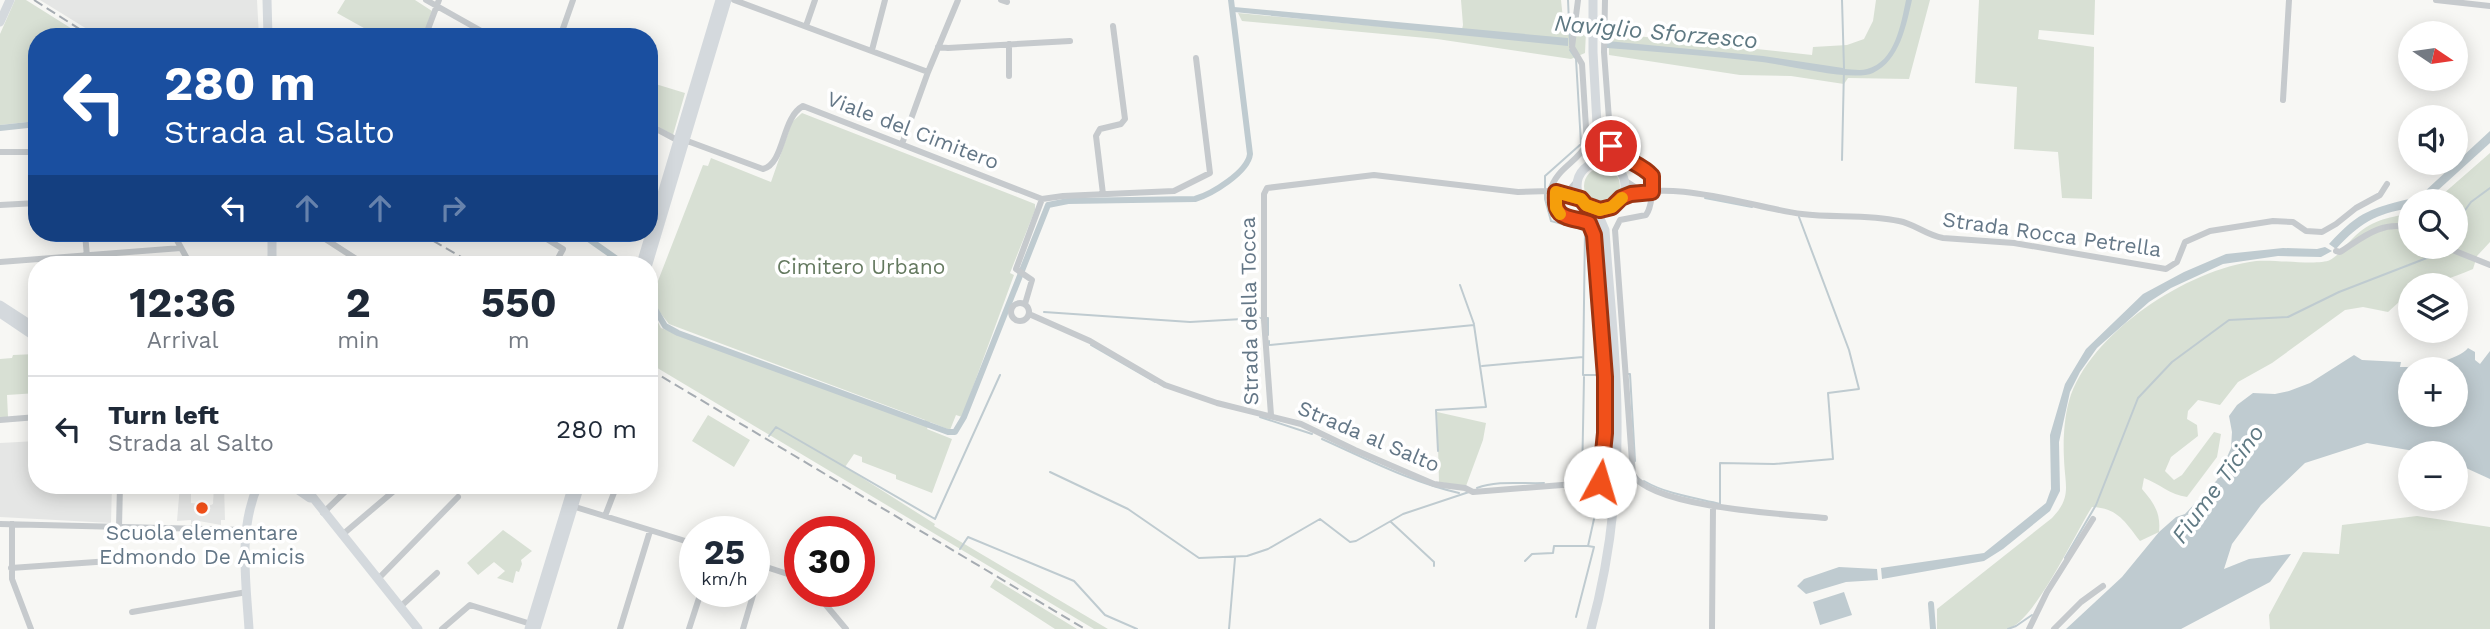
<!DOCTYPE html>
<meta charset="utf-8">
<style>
:root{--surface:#fff;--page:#f2f2f3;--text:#1f2937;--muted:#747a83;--line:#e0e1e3}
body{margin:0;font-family:"Work Sans",sans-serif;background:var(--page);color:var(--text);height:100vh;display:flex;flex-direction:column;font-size:26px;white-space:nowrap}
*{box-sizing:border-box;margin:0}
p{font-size:23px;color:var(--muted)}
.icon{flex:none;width:38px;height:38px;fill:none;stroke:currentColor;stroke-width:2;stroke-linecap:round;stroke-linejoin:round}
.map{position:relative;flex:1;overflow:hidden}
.side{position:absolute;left:28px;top:256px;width:630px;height:238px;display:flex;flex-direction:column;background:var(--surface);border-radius:28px;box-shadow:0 4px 18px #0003}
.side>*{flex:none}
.top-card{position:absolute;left:28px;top:28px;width:630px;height:214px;border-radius:28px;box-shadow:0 4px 18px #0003;background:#1a4fa0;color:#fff;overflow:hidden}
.needle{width:46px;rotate:103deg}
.buttons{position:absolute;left:2398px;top:21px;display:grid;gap:14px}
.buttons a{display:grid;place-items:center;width:70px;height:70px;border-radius:50%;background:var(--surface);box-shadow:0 4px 18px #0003;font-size:35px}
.speed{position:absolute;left:679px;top:516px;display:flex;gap:14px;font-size:35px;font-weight:700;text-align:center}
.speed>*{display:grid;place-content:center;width:91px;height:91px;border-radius:50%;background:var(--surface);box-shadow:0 4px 18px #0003;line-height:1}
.speed small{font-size:18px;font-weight:400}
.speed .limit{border:10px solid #d22;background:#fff;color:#111}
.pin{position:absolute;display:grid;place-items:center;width:60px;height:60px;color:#fff;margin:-30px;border:4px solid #fff;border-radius:50%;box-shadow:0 2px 7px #0007}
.me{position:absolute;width:77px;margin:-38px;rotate:6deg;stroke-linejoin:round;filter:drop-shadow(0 0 5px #0008)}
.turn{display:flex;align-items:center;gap:24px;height:147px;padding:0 21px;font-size:32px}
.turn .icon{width:91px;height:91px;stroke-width:2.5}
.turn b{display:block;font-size:49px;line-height:60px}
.lanes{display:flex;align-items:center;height:66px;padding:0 21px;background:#0003;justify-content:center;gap:35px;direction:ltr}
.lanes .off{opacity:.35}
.eta{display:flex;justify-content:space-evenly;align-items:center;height:119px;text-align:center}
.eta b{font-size:42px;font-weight:700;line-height:49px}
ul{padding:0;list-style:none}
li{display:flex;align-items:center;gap:21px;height:105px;padding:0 21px;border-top:2px solid var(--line)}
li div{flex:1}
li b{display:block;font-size:26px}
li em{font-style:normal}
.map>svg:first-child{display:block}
.built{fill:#e5e6e5}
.green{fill:#d8e0d4}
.water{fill:#bfcbd0;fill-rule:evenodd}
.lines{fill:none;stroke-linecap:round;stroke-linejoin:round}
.stream{stroke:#bfcbd0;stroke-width:2}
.canal{stroke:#bfcbd0;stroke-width:6}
.street{stroke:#c6cacd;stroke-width:6}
.secondary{stroke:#d4d9dd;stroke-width:9}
.rail{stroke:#a6acb2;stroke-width:2;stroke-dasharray:10 5;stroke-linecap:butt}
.route-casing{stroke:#9d3411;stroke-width:18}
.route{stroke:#f1501a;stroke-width:12}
.slow{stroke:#f59e0b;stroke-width:12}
.poi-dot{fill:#f1501a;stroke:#fff;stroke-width:2.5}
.labels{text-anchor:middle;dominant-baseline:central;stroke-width:7;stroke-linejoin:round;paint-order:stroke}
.street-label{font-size:21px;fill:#647787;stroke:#fff}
.park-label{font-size:21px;fill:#64795f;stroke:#fff}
.poi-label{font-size:21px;fill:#647787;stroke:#fff}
.water-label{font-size:23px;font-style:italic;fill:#5f7983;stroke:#fff}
</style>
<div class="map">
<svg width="2490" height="629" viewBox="0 0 2490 629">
<rect width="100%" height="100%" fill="#f7f7f4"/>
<path class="built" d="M40,0H257L259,37H100Z
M37,441V485H112L111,523L0,517V443Z
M180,485H191V503L211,505L213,504L214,485H224L225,520H221V525L199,521L198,524H191V520L177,521Z"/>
<path class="green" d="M15,0H26L85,37H37V121L0,125V34Z
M345,0H415L432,11L423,37H403L392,30L388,37H380L337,13Z
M1461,0H1561L1564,28L1586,31L1585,53L1571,59L1437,39L1242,21L1238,13L1461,34L1463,25Z
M1876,0H1930L1909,79L1848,78L1844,84L1791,76L1740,75L1609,55V33L1812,55L1813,47L1847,45L1864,39L1873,21Z
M1979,0H2095L2094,35L2039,30L2038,39L2094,47L2092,199L2062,198L2058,152L2014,149L2017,87L1975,83Z
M649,82L685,93L673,135L649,121Z
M802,113L1035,204V210L1010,273L1014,275L962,417L956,415L950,430L930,422L927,429L952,439L932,493L896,479V475L862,462V457L854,454L845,467L935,524L934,526L1108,629H1094L649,363V305L661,328L923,425L925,420L669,324C660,312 648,301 653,286H656L703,165L708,166L711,158L771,182L792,122Z
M2490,153V242L2477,256L2473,269C2452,278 2433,285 2410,285V292L2388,312L2363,307L2345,310L2272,363L2238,382L2220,405L2198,400L2188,411L2187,419L2197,425L2198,436L2171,457L2165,471L2174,480L2182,475L2214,432L2221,434L2217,457L2187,497C2170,495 2160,484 2144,478L2142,489C2154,503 2161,513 2159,532L2140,541C2125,522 2118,508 2092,507C2075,533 2035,622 2007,629C1994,629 1953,629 1937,629V609L2052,518C2072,497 2065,486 2064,459C2063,441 2064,419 2069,401C2089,333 2188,269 2256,261C2274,259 2317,266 2330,260C2339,255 2346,245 2353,238C2370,221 2387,217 2410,214V247H2455V201H2435Z
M1584 186a18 18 0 1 1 36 0a18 18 0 1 1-36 0Z
M36,354L37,393L7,395L8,417H0V359L12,358L13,355Z
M1437,412L1486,423L1483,440L1466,486L1439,482Z
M708,415L750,440L734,467L692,441Z
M2417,516L2490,527V629H2270L2269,615L2303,552L2339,554L2342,525Z
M503,530L532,551L521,560L522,564L519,572L516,571L513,583L497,578L505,571L494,562L478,575L467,563Z
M995,579L1077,629H1055L990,587Z"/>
<path class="water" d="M1906,0H1912C1906,26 1900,60 1873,73C1853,82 1787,65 1762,62C1710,56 1659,52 1607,48V41L1763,56L1843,68L1844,72V69C1851,69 1860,71 1867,69C1895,62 1901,24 1906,0Z
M1234,7L1568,38V46L1234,12Z
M2490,131V143L2426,201H2410V208C2375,214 2360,223 2336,249L2329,244C2360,210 2372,208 2417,197L2423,193Z
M2325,247L2332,251L2321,257L2278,256L2223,264L2171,288L2149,302L2097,348L2080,372L2070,392L2059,442L2060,491L2050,511L2003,549L1984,561L1882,579L1881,568L1984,553L2046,503L2051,489L2050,435L2065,384L2086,349L2143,294L2184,272L2226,254L2283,248L2317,249Z
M2468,348L2475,352V360L2480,364L2490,351V479L2455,463V453H2426L2367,443L2305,463L2261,505L2232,544L2224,569L2249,559L2291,554L2270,582L2181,629H2066L2122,577L2159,532L2176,517L2185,514L2217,480L2231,448L2232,432L2229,416L2237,405L2253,393L2275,394L2289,391L2310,383L2354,355L2362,360L2401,362L2400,367C2417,368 2458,361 2468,348ZM2455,369V415H2410V369Z
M1839,567L1877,569L1878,580L1846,582L1806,594L1797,586L1804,579Z
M1844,592L1852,615L1820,625L1813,602Z"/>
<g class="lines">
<path class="stream" d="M1568,0L1570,44
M1842,0L1844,68L1842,160
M1570,50L1576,59L1581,144L1545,176V199L1551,221L1585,230L1583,375H1602
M1705,198L1752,207
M2455,224L2471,202L2490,188
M1460,285L1474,324
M1044,312L1190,322L1260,318
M1266,318H1268V335
M1269,341V345L1474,325L1486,407L1436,410L1438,451
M1091,345L1155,382
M1482,366L1583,357
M1628,374H1630L1635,461
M1260,417L1312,434
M769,436L776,427L935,519L1000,375
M1322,439C1367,459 1411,482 1459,493
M1050,472L1128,509L1199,558L1247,556L1268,549L1320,519L1350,542L1356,541L1403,514L1469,492
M1582,480L1584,377
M1644,481C1666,494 1695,498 1720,504V463L1774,464L1833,459L1828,393L1859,389L1849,350L1799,217
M1477,488C1497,480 1523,484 1544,483
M1391,522L1434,562V566
M960,549L968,537L1074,581L1105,615L1137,629
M2065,558L2096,505L2138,398L2172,362L2229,320L2288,317L2339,292L2432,256L2439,247
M1525,561L1532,554L1553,553L1554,546H1587
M1576,617L1594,547L1588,546L1594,519V485
M1229,629L1235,558
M2008,629L2016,626L2032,615"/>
<path class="canal" d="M0,128L37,124
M580,233L624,264
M649,299L665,326L678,333L948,432H955L964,417L1048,205L1068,201L1195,199C1212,194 1248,172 1250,154L1231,0
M1931,604L1933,629"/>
<path class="street" d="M426,0L492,37
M734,0L928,72
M1001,0L1007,2
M1605,0L1604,52L1611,146C1625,167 1657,159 1652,193C1651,201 1651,208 1646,215L1620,220L1615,230L1633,475C1655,508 1785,514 1825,518
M2436,0L2490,6
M806,26L815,0
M425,37L439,0
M560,37L573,0
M938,47L948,48L1070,41
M872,50L885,0
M1009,76V44
M2283,100L2289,0
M649,125L679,141L690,142L763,169C785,163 781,118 803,106L1042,199
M902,144L928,72L958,0
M0,152H37
M1624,180L1643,192
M1550,191C1557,167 1576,164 1587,144L1582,64L1572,47L1578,0
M1561,193L1570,189L1578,180
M1103,194L1096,136L1100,129L1121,124L1125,119L1113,26
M1621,198C1670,177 1750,207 1802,214C1834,218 1867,214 1899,221C1915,224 1926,235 1943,238L2014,243L2166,269L2177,262L2185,242L2210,231L2273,221L2293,222L2306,231L2322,232L2336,224L2356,208L2380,195L2387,184
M1042,199L1063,196L1174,191L1210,173L1196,58
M0,205L37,203
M85,233L87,257
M173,233L190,264
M316,233L364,264
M537,233L563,249L555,264
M2445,247L2490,265
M2336,251L2340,252C2362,238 2382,220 2410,228
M0,262L181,248
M1011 312a9 9 0 1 1 18 0a9 9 0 1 1-18 0Z
M1025,304L1032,280L1016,269L1042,199
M1029,314L1090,341L1165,385L1217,403L1301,424L1355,450L1434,484L1465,488L1473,492L1600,482L1605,433V377L1594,235L1589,223L1560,214L1555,203L1556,192
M1271,415L1264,320V194L1267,188L1374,175L1518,192L1550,191L1581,199
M0,420L37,417
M495,486V485
M512,487V485
M572,506L695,544
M323,513L352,485
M605,516L617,485
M0,524L246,530
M12,524V579L31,629
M119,527L120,485
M342,535L401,485
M754,563L800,578
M11,568L110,561
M378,579L458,497
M754,591L762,565
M815,592L846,629
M400,607L437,573
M132,612L247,592
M442,629L470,605L531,624
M620,629L650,531
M689,629L701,592
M743,629L754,592
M1712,629L1713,507
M2029,629L2047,592L2093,519
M2054,629L2081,602L2103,586"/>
<path class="secondary" d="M267,0L268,37
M0,22L10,0
M1577 186a24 24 0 1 1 48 0a24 24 0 1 1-48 0Z
M1591,165L1598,143L1593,52V0
M272,233V264
M641,264L720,0
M648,264L727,0
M0,305L37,329
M0,313L37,338
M291,485L310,498
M303,485L418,629
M249,629C246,581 238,530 258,485
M529,629L573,485
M536,629L580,485
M1591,629C1610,560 1618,489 1617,417C1617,355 1609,292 1605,230L1599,216L1593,209"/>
<path class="rail" d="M34,0L92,37
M420,233L473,264
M649,369L1085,629"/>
</g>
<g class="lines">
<g class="route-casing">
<path id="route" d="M1600,482L1605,433V377L1594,235L1589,223C1568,216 1553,221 1556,192L1581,199L1586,205L1600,210L1612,207L1621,198L1631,194L1652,192V176C1641,163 1620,160 1611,146"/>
</g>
<use href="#route" class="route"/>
<path class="slow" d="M1560,214L1556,208V192L1581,199L1586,205L1600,210L1612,207L1622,198"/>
</g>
<circle class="poi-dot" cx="202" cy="508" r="7"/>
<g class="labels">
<g class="street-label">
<text transform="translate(913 130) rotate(21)">Viale del Cimitero</text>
<text transform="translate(2052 234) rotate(8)">Strada Rocca Petrella</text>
<text transform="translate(1249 311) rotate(-91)">Strada della Tocca</text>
<text transform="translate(1369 436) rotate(23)">Strada al Salto</text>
</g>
<g class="park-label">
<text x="861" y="266">Cimitero Urbano</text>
</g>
<g class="poi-label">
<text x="202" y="532">Scuola elementare<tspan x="202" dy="24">Edmondo De Amicis</tspan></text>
</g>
<g class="water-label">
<text transform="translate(1656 32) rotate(5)">Naviglio Sforzesco</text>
<text transform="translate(2218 484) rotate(-54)">Fiume Ticino</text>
</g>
</g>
</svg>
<div class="buttons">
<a><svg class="needle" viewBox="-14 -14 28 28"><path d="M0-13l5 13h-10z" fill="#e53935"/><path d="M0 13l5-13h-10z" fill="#747a83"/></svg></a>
<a><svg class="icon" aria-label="sound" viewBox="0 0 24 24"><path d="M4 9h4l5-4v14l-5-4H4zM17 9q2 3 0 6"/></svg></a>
<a><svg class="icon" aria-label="search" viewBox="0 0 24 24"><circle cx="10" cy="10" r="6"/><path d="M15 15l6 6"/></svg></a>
<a><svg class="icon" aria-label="layers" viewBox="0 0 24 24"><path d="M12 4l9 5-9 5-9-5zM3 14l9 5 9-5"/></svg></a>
<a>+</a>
<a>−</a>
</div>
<div class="speed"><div>25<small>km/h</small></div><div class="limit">30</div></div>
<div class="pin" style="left:1611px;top:146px;background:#d93025"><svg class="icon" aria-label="arrive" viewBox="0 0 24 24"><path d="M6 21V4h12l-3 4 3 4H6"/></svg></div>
<svg class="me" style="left:1600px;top:482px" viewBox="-20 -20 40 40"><circle r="19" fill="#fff"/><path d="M0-13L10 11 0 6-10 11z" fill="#f1501a"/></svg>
<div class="top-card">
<div class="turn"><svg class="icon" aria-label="left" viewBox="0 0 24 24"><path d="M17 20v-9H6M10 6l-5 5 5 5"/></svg><div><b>280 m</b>Strada al Salto</div></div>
<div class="lanes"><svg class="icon" aria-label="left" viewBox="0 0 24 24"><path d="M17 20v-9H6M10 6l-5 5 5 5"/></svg><svg class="icon off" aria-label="ahead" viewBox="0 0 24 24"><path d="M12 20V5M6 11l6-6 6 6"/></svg><svg class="icon off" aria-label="ahead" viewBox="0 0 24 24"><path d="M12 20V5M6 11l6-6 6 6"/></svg><svg class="icon off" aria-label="right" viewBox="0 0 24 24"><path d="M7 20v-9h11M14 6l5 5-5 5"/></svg></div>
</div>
<section class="side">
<div class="eta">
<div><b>12:36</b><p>Arrival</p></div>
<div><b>2</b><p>min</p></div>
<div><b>550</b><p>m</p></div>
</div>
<ul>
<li><svg class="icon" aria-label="left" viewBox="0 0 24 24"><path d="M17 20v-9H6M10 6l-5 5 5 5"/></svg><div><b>Turn left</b><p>Strada al Salto</p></div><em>280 m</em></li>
</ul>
</section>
</div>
